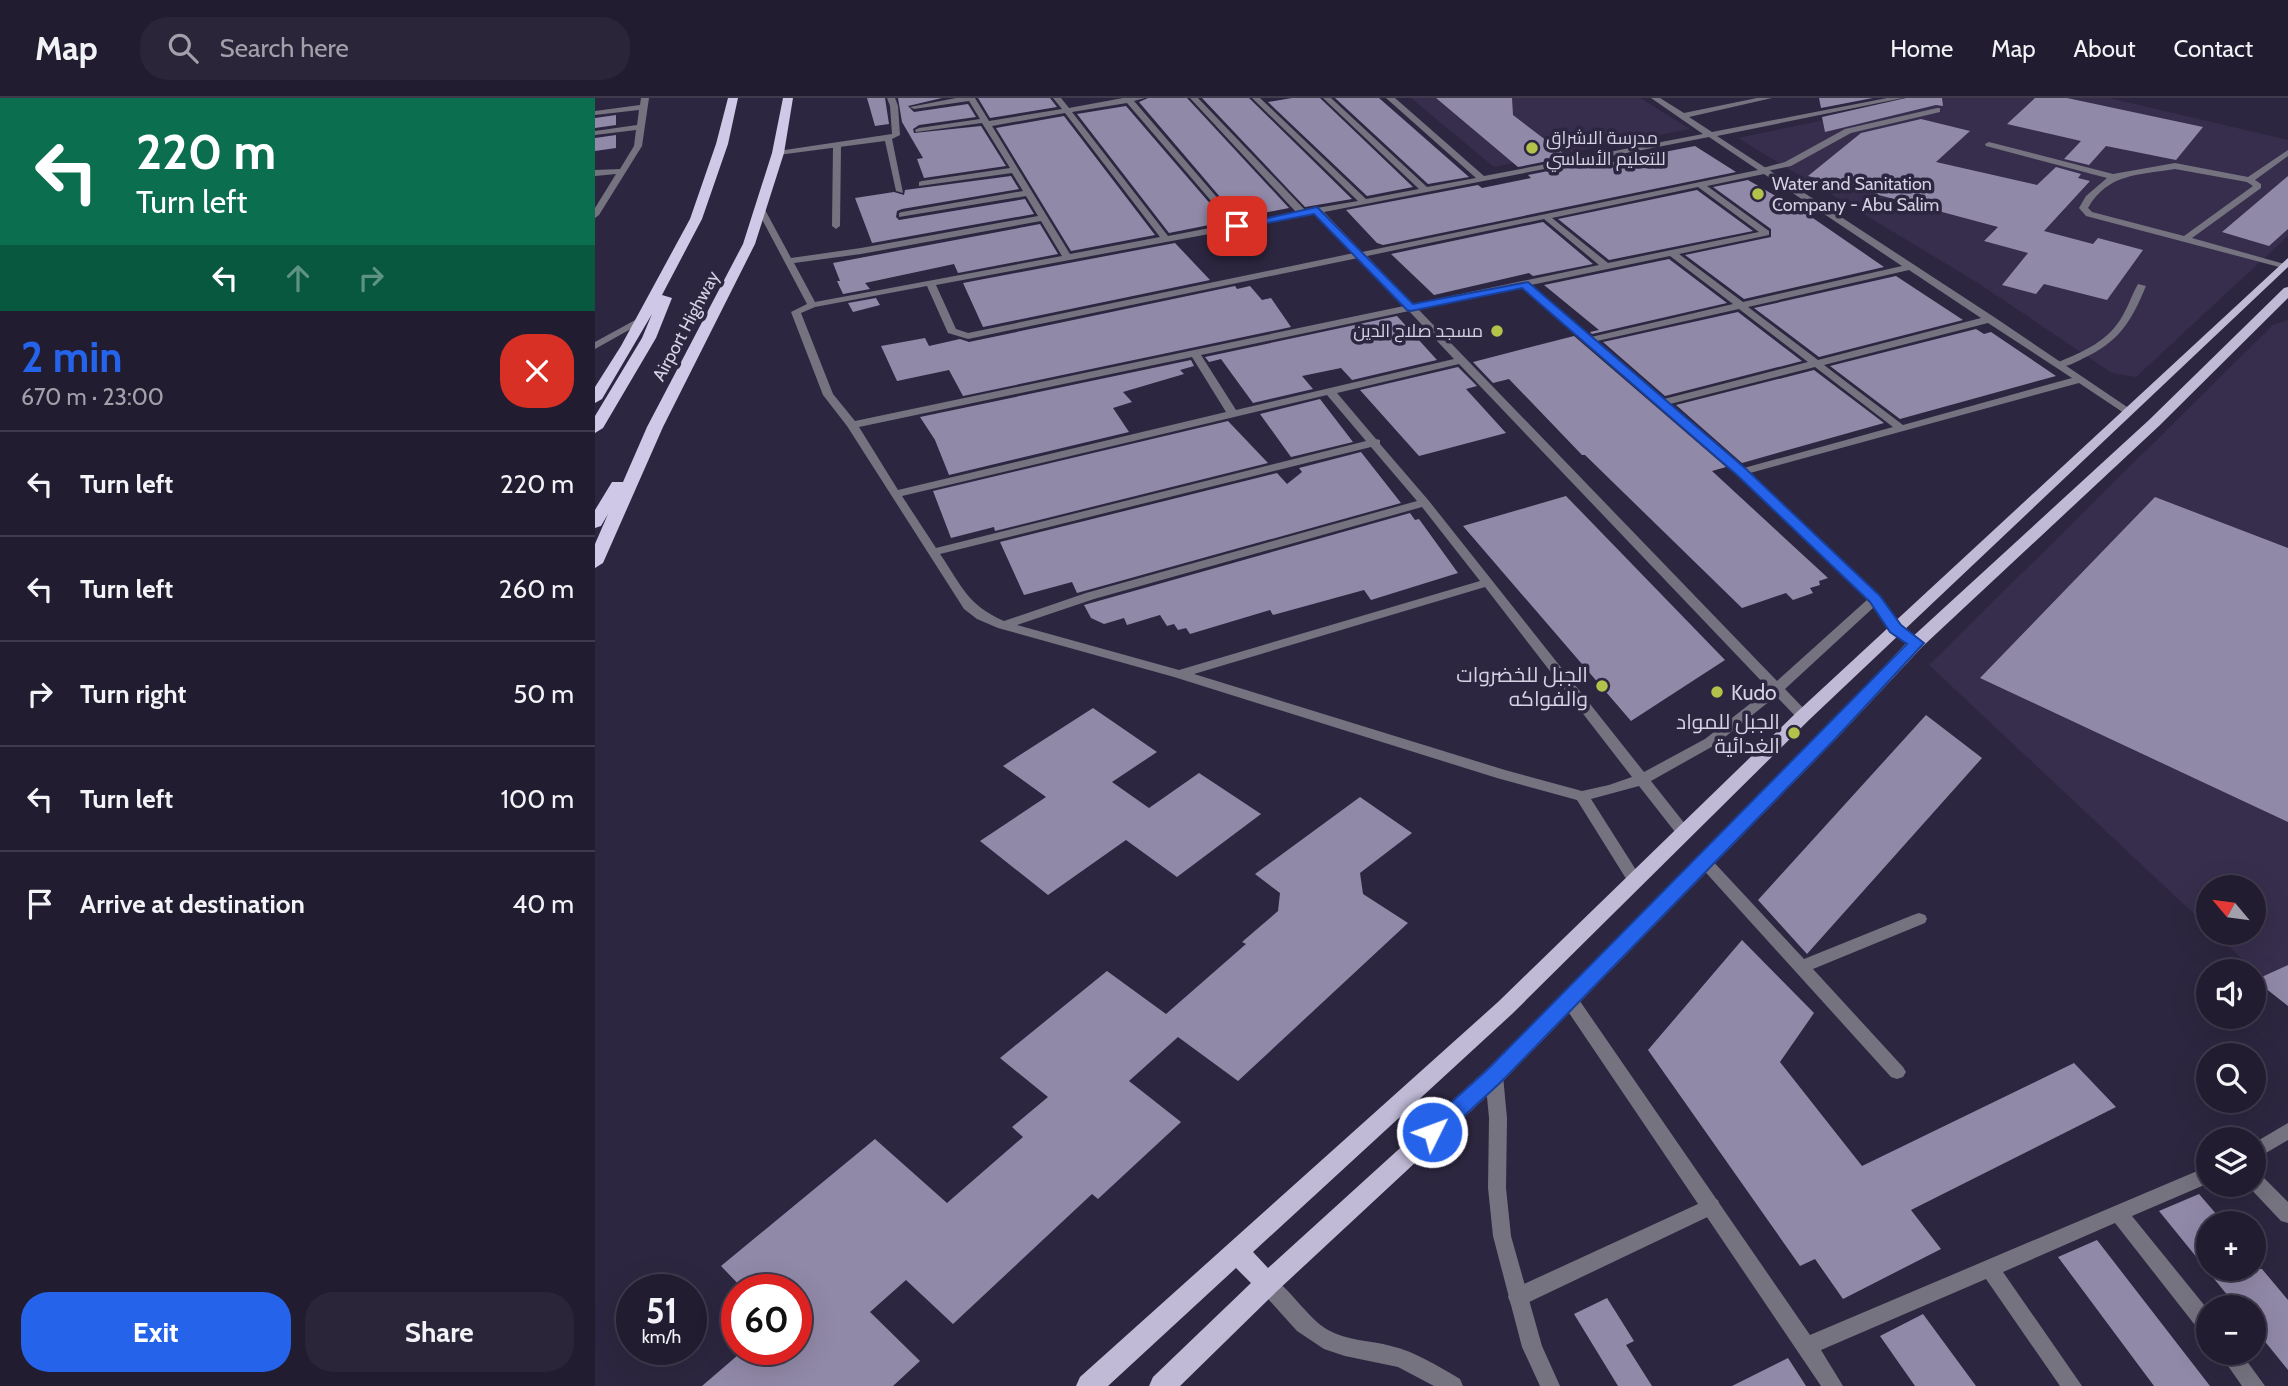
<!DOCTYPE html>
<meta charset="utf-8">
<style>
:root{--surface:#221c30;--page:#2a2538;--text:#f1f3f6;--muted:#a2a1ab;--line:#3f3a4c;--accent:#2563eb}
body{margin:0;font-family:Cabin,Cairo,sans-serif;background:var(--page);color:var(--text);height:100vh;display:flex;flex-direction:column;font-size:26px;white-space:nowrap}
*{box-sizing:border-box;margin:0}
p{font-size:23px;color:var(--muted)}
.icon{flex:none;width:38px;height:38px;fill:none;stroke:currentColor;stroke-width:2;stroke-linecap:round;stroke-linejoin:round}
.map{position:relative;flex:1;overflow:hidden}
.details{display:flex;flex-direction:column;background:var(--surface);width:595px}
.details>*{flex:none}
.guide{background:#0b6e4f;color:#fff;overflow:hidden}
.needle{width:46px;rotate:299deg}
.buttons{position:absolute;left:1601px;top:777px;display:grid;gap:14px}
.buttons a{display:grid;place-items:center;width:70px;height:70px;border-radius:50%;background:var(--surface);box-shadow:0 7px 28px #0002,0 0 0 2px var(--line);font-size:35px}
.speed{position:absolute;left:21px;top:1176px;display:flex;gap:14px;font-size:35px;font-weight:700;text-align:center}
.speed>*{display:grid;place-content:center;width:91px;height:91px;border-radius:50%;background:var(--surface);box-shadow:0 7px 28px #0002,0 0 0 2px var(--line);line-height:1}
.speed small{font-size:18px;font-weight:400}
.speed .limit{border:10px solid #d22;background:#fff;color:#111}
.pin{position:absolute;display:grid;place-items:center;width:60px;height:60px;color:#fff;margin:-30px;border-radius:14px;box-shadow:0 4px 10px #0006}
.me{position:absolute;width:77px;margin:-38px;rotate:48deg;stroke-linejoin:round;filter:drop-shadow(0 0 5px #0008)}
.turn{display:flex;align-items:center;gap:24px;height:147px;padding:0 21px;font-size:32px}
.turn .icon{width:91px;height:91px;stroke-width:2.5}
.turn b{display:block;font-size:49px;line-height:60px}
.lanes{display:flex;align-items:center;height:66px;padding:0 21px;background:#0003;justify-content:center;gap:35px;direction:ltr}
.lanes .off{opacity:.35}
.round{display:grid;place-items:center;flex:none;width:74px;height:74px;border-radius:28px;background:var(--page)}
.headline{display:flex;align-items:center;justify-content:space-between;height:119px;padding:0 21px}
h1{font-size:42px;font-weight:700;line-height:52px;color:var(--accent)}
.button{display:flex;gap:14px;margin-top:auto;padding:14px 21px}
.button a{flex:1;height:80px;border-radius:28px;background:var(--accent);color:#fff;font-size:28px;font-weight:700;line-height:80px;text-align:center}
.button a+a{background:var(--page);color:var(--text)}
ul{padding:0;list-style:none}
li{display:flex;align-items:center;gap:21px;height:105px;padding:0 21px;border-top:2px solid var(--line)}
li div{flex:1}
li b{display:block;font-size:26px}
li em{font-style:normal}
header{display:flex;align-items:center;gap:42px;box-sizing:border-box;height:98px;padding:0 35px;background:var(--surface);border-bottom:2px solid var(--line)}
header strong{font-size:33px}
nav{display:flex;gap:38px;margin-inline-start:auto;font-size:24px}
.search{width:490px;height:63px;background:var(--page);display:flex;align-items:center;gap:18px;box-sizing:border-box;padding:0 24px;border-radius:28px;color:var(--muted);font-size:26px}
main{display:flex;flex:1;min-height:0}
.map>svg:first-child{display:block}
.built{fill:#372e4d}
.building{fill:#9189a8}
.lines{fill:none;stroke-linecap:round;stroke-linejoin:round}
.service{fill:#767380;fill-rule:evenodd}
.minor{fill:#767380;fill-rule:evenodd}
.primary{fill:#c0bad6;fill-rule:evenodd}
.trunk{fill:#cfc8e7;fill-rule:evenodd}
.route{fill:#2563eb;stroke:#184099;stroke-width:2}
.poi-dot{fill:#b3c24b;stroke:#2d2640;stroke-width:2.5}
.labels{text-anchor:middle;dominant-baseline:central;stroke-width:7;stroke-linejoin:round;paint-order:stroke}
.far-poi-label{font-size:18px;fill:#d5d1e2;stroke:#2d2640;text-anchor:start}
.far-street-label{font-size:18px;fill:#d5d1e2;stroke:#2d2640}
.poi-label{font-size:21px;fill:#d5d1e2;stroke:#2d2640;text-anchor:end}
</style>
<header>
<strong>Map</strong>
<div class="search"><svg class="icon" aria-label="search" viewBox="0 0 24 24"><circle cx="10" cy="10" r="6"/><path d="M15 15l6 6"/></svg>Search here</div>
<nav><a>Home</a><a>Map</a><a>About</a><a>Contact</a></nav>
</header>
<main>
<section class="details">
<div class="guide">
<div class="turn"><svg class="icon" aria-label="left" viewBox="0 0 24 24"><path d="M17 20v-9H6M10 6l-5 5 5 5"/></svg><div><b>220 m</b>Turn left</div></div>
<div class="lanes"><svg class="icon" aria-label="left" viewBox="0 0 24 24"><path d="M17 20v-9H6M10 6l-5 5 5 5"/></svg><svg class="icon off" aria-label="ahead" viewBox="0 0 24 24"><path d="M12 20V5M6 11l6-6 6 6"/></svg><svg class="icon off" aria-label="right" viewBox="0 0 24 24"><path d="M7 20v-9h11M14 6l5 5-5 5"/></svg></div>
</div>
<div class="headline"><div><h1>2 min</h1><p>670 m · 23:00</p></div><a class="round" style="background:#d93025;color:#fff"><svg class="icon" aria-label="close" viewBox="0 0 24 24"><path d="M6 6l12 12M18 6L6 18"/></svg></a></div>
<ul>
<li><svg class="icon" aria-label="left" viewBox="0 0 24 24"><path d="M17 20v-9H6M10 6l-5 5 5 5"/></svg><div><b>Turn left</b></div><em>220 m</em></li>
<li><svg class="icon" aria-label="left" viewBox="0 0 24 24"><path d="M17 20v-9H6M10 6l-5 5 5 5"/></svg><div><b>Turn left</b></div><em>260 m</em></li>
<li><svg class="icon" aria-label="right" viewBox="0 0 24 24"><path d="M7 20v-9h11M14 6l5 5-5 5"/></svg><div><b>Turn right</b></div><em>50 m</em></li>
<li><svg class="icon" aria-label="left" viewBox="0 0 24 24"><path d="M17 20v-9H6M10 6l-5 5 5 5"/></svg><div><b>Turn left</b></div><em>100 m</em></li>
<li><svg class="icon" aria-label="arrive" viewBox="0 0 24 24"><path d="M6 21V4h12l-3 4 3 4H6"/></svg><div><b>Arrive at destination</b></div><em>40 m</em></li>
</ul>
<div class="button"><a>Exit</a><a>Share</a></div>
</section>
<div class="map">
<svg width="1693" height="1288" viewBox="0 0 1693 1288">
<rect width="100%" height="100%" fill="#2d2640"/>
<path class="built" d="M816,0H1045L1095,31L899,69Z
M1335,0H1514L1693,42V138L1541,279L1517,275L1383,185L1143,40Z
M1693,222V904L1619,835H1659V789H1614L1613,829L1334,567L1678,227Z"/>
<path class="building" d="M272,0H290L294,26L280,28Z
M303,0H347L313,8L319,14L373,6L381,19L324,27L318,31L319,35L386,28L411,68L329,80L322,61L328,60L307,24Z
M383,0H455L462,9L395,20Z
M553,0H592L694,110L643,120L544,4Z
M607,0H654L757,101L710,109Z
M697,0H725L818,89L772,98L673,4Z
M740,0H784L874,79L833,86Z
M841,0H917L918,17L973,59L923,69Z
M1224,0H1278L1226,10Z
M1311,0H1347L1348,8L1341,7L1230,34L1227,19Z
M1440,0H1472L1608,29L1581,62L1511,48L1494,67L1469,61L1486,43L1412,26Z
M531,8L630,123L629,124L574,135L482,16Z
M21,17V27L0,30V20Z
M469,18L560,137L476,153L401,30Z
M1326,21L1375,33L1341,64L1442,87L1461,69L1486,76L1483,80L1495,83L1449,133L1498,146L1503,140L1548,152L1512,202L1449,186L1441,196L1407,187L1433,155L1389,143L1403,129L1213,78L1266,35Z
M21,37V50L0,53V40Z
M1100,48L1141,74L788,147L782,145L751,112L883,87L887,90L936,80L933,77L983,67L987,70Z
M416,78L424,91L307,111L302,113L301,119L304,122L430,101L439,116L277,145L260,100L299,94L309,97L310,92Z
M1693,78V131L1674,148L1627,134Z
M1153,82L1212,116L1289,169L1149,201L1090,157L1176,139V131L1118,89Z
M1102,92L1158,133L1014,162L963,121Z
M948,124L998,166L938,178L934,175L839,197L796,156Z
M445,126L463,156L363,175L359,166L270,185L275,191L248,196L242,183H245L238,165Z
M580,145L615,182L388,229L368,185Z
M1074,161L1132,205L997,236L995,234L1004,232L949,187Z
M1301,178L1368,222L1224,259L1159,210Z
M640,188L642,191L655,188L667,202L676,200L696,229L368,298L354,272L302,283L286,248L330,240L334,248L365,241L374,244Z
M281,200L285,207L258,214L253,205Z
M1143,214L1207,263L1070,298L1008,244Z
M802,218L842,262L757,282L746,270L707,278L718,291L658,305L626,261L614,264L610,259Z
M1381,231L1389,236L1396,234L1461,278L1305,321L1235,268Z
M979,238L1131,369L1117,373L1233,480L1224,483L1225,487L1215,490L1218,495L1198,502L1191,495L1147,510L990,357H987L914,281L898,285L878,264Z
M596,262L599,268L585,272L589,276L528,294L537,304L518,310L534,334L354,377L340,342L325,319Z
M863,269L882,288L871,291L911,335L824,358L765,292Z
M1219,272L1289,325L1147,365L1081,307Z
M725,301L758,344L696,359L665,316Z
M633,323L673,365L400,433L399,429L356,440L338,393Z
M766,354L806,405L482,495L477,484L429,497L405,444L682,375L692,386L707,374L704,370Z
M971,398L1130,562L1036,623L868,428Z
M1560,399L1693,450V724L1385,580Z
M815,415L820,422L824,421L863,475L776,502L769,492L678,517L675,512L595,536L591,530L583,532L579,526L572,528L565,517L532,527L529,520L509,526L496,520L489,507Z
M498,610L562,654L517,684L554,710L604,675L666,716L582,779L531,742L453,797L385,743L451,699L408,668Z
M1331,617L1387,660L1212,856L1163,802Z
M765,699L817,735L765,775L768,796L813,825L643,983L583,939L534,983L586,1024L503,1101L497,1096L358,1226L311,1182L275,1214L325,1263L298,1288H107L150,1251H201V1192H149L126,1168L280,1041L352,1105L428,1039L417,1029L453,999L405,960L512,873L571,916L651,846L647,844L683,813L685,795L660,776Z
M1147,842L1219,915L1185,964L1267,1068L1479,965L1521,1009L1316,1112L1346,1151L1248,1201L1220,1161L1205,1168L1053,952Z
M1693,867V908L1660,882Z
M1604,1096L1629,1125H1614V1171H1667L1693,1202V1272L1659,1230V1209H1642L1564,1113Z
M1502,1142L1615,1288H1559L1463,1159Z
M1012,1200L1039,1243L1031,1247L1057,1288H1023L979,1216Z
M1328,1216L1381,1288H1320L1285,1238Z
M1193,1260L1211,1288H1137Z"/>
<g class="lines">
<path class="service" d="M1342,10H1345V14L1256,35L1196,68L1168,74L1164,71L1190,64L1250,31Z
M1394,44L1518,76L1580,65L1653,79L1693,52V58L1660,82L1666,86V90L1597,140L1693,167L1688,170L1491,118L1484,110L1491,98L1512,80L1391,48L1390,46ZM1580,71L1652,84L1658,88L1589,138L1497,114L1493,110C1513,75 1544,77 1580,71Z
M242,45L246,47L245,128L241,131L237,128L238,47Z
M1543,186L1551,188C1536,224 1524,244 1487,261C1479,265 1470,270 1461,269V265C1488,254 1514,243 1528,217C1534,207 1537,196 1543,186Z
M1109,757L1114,759L1209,861L1318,817L1324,815L1330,817L1332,821L1330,825L1218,871L1308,969L1311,974L1308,979L1302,981L1296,979L1104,767L1101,763L1104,759Z
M1116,1100L1123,1102L1125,1108L1123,1114L930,1206L923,1208L916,1206L913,1199L916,1192Z"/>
<path class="minor" d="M46,0H54L47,48L4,117L0,120V110L21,76L0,78V72L25,71L39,48L41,32L0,37V33L42,27L44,12L0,17V13L45,7Z
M292,0H300L303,8L305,37L297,41L308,95L301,93L290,43L183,57L179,55L183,53L297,36L295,8Z
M361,0H380L394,23L467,11L458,0H466L474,10L528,0H550L539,3L644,125L701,114L595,0H603L710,112L763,103L657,0H665L771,101L824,91L728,0H736L832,89L881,80L791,0H800L889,78L1108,36L1056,0H1065L1089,15L1162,0H1177L1094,19L1117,34L1292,0H1308L1122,38L1399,219L1538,313L1533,316L1529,315L1484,285L1155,375L1284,498L1305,527L1328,545L1326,548C1305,551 1289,523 1279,509L1190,591L1213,615L1215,618L1213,621H1203L1181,598L1120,647L1056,683L1094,731L1096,735L1094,739H1084L1044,688L996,701L1048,783L1045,787H1035L982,702L902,680L579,579L403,530L382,521L369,511L252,328L228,297L196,214L212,206L161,110L168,108L196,160L266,150L443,118L431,98L304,119V115L307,114L428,93L417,75L324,88V84L327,83L415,70L387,25L321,34L320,32L324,30L385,21L374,3L319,11L315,9ZM532,5L636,126L573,138L477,14ZM470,15L565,139L475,156L397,28ZM1114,39L1163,72L767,154L729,114ZM1169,76L1307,168L1148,204L1084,156L1174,137V133L1112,88ZM1103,89L1164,134L1013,165L957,120ZM721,116L759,155L373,235L361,231L341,187ZM949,121L1004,167L818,206L772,158ZM446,123L467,158L220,204L199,165L266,156ZM1075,158L1138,206L996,239L936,187ZM763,160L809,208L260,323L238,296L206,215L220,209L332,188L353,235L373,241ZM1314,172L1386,220L1223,262L1153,209ZM927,189L1143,376L1273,501L1182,583L823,211ZM1144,211L1213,264L1069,301L1002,243ZM814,213L859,261L641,312L606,257ZM1393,225L1477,280L1308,327L1229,267ZM597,259L631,314L303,392L264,329ZM864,266L1174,591L1110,641L1049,674L834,403L785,346V342L781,341L742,295ZM1220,269L1298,329L1149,370L1075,306ZM732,297L771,343L341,450L307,398ZM776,349L822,403L491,495L409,523C372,507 367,488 345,456ZM827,409L885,483L584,572L422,527L499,501ZM890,489L1037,679L1014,687L987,693L910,672L599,576Z
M42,221L50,223L0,251V244Z
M974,894L980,896L1215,1237L1614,1068V1085L1537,1118L1614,1213V1238L1607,1236L1520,1125L1408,1174L1487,1288H1465L1391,1181L1226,1252L1248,1288H1226L968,906L966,901L968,896Z
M899,971L905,973L908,978L912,1020L911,1090L916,1138L947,1248L965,1288H945L927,1249L898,1138L893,1090L894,1020L890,978L893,973Z
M1693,1025V1042L1659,1062V1045Z
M1659,1074L1665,1076L1693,1104V1125L1686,1123L1653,1088L1659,1087Z
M672,1177C692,1185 711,1219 733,1232C752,1243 775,1242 796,1248C821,1254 843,1268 865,1281L868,1288H839L803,1269L750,1258L729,1251L702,1233L665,1192L662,1186L665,1180Z
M1624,1255H1646L1670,1288H1647Z"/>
<path class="primary" d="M1693,160V169L1214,622L917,916L658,1154L673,1170L891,972L1230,632L1315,541L1554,322L1689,190L1693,189V200L1564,328L1327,549L1242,640L907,984L681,1194L585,1288H554L558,1279L656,1185L641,1170L513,1288H481L485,1279L903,904L1202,614Z"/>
<path class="trunk" d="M133,0H143L133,46L107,121L67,197L77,200L61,240L8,330L0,335V318L47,240L57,216L7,301L0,305V289L26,248L95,121L121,46Z
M188,0H198L189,55L160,146L68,329L8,465L0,470V446L13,416L6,428L0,430V412L17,384H28L52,329L148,146L177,55Z"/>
</g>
<path class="route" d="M722,109L818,206L933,184L1151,371L1285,498L1306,527L1329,545L1241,640L906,984L844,1041L837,1043L830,1041L827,1034L830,1028L892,972L1312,546L1295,534L1275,504L1142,377L927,190L816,213L812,212L719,116L642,131L637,128Z"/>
<g class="poi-dot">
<circle cx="937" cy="50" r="7"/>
<circle cx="1163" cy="96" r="7"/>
<circle cx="902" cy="233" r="7"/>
<circle cx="1007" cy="588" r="7"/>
<circle cx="1122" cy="594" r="7"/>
<circle cx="1199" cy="635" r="7"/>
</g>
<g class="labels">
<g class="far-poi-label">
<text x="951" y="40">مدرسة الاشراق<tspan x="951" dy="21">للتعليم الأساسي</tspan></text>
<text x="1177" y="86">Water and Sanitation<tspan x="1177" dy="21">Company - Abu Salim</tspan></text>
<text x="888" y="233" text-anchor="end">مسجد صلاح الدين</text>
</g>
<g class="far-street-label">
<text transform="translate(91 228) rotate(-62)">Airport Highway</text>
</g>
<g class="poi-label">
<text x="993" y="576">الجبل للخضروات<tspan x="993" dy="24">والفواكه</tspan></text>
<text x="1136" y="594" text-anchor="start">Kudo</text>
<text x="1185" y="623">الجبل للمواد<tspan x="1185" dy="24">الغدائية</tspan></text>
</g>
</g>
</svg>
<div class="buttons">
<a><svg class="needle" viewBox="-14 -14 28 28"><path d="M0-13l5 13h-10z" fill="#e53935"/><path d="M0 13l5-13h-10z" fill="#a2a1ab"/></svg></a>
<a><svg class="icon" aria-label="sound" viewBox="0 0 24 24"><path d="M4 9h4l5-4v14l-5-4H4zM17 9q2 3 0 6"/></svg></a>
<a><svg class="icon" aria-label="search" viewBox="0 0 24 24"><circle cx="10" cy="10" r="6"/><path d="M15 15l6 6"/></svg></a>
<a><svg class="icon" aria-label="layers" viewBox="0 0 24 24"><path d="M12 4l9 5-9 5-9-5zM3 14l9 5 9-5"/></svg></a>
<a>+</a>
<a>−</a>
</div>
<div class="speed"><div>51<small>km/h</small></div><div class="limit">60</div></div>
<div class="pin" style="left:642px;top:128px;background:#d93025"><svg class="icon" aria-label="arrive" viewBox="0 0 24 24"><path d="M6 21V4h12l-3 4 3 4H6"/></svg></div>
<svg class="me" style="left:837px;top:1034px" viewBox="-20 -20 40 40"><circle r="17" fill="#2563eb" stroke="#fff" stroke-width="3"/><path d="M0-11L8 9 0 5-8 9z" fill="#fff"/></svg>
</div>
</main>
